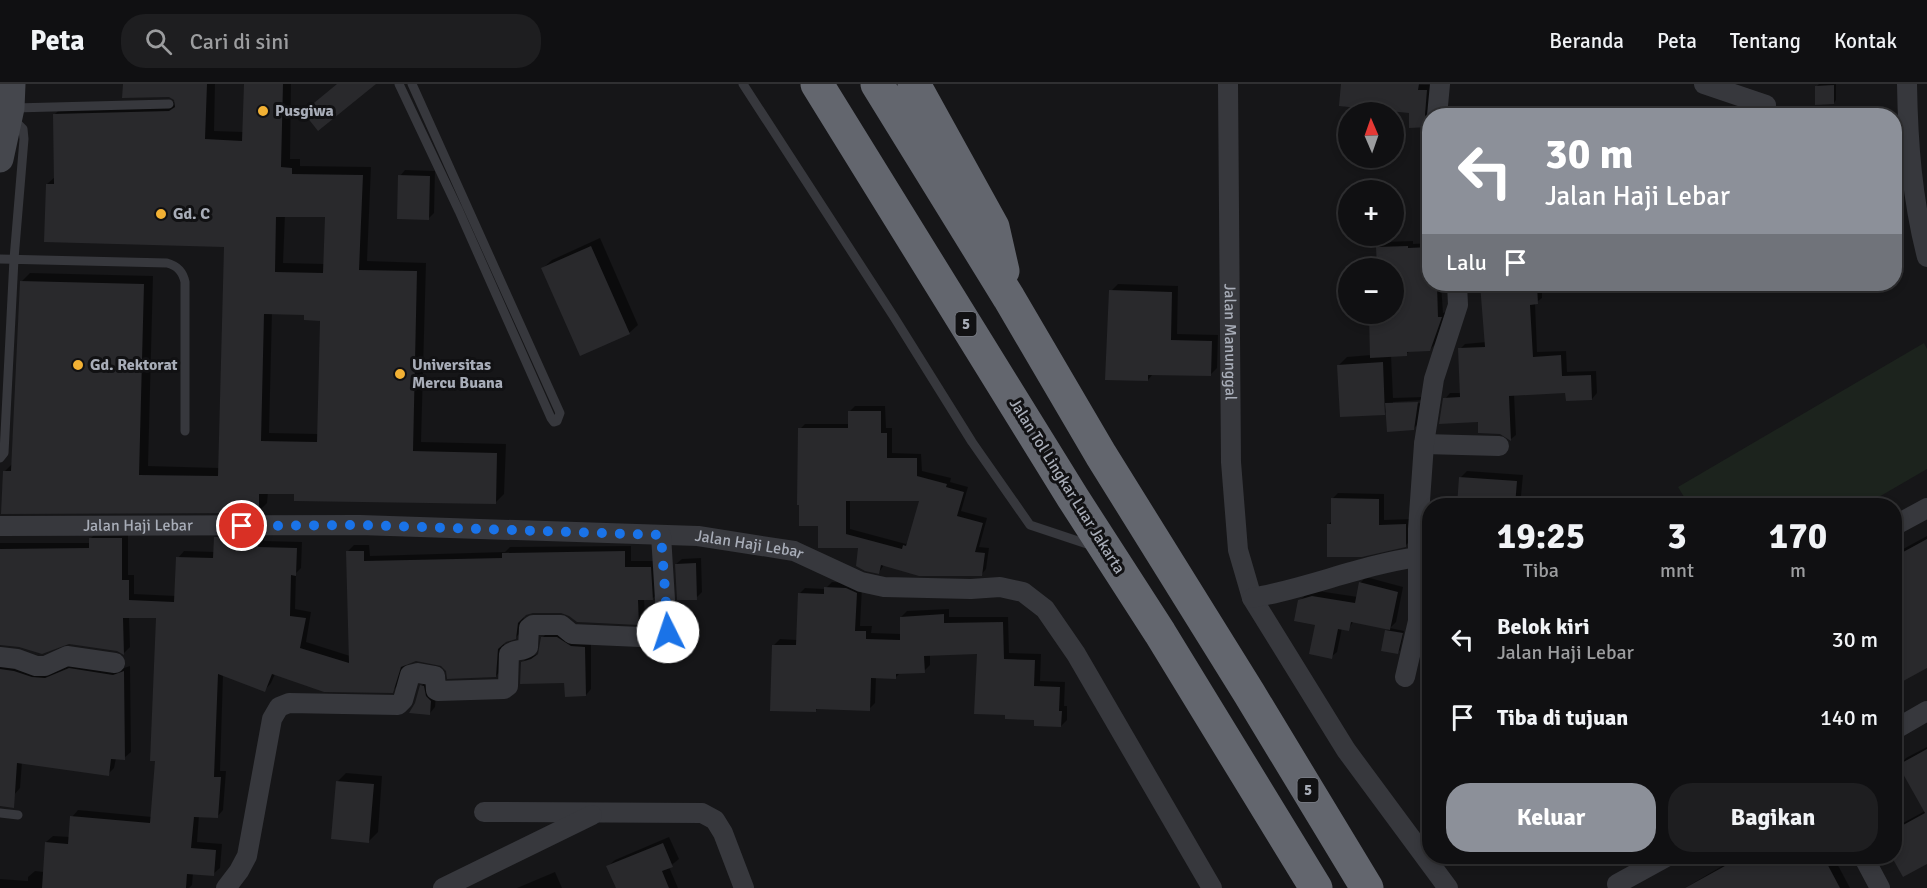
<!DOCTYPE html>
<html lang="id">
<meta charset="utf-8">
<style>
:root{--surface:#101012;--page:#1e1e20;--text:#f1f3f6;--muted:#9c9d9f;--line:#303032;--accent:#8c9099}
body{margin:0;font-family:Signika,sans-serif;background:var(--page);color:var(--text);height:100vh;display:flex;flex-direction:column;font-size:22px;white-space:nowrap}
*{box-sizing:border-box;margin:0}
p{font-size:20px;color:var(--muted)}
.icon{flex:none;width:33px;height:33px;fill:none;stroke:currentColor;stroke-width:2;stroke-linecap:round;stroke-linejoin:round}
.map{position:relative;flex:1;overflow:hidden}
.drawer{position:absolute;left:1422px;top:414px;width:480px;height:366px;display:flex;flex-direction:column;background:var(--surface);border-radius:24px;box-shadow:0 3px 9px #0003,0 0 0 2px var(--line)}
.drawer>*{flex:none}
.top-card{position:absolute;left:1422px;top:24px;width:480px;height:183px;border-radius:24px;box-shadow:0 3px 9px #0003,0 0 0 2px var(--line);background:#8c9099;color:#fff;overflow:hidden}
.needle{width:39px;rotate:358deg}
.controls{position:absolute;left:1338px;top:18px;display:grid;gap:12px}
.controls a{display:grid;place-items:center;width:66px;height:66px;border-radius:50%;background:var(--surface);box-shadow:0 3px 9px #0003,0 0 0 2px var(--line);font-size:30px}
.pin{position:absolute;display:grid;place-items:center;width:51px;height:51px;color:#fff;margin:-26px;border:3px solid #fff;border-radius:50%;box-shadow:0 2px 6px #0007}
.me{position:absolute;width:66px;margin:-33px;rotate:356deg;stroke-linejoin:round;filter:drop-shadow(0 0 4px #0008)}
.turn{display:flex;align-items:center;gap:21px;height:126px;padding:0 24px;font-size:27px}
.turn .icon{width:78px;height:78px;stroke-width:2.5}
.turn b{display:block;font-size:42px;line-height:51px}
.then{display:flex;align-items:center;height:57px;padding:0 24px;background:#0003;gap:12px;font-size:22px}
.eta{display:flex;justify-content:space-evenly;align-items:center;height:102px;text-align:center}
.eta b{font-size:36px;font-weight:700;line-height:42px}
.action{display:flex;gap:12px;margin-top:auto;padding:12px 24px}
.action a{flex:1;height:69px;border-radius:24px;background:var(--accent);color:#fff;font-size:24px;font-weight:700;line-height:69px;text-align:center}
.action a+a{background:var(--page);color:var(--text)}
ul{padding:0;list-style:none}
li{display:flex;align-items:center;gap:18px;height:78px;padding:0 24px}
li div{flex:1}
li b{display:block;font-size:22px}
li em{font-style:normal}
header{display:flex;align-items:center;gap:36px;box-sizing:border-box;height:84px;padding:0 30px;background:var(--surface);border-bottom:2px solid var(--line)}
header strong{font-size:28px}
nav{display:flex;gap:33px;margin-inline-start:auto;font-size:21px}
.search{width:420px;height:54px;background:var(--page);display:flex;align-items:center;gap:15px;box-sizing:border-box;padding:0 21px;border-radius:24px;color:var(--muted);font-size:22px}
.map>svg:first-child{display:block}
.green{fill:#1c231d}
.shadow{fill:#0007;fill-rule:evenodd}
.building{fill:#29292c;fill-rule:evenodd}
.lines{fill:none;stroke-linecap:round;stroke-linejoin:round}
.service{stroke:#37383d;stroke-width:9}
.minor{stroke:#37383d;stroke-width:20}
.secondary{stroke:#45474d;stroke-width:27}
.motorway{stroke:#63666e;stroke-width:33}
.route{stroke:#1a73e8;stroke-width:10;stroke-dasharray:0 18}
.poi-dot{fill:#f2b134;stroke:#111113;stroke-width:2}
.labels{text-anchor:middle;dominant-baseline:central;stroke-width:6;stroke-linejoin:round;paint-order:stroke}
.shield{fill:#111113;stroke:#7b7e86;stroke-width:1.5}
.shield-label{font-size:15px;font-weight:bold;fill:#a8adb8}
.poi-label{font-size:16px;font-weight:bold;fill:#a8adb8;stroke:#111113;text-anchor:start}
.street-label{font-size:16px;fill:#a8adb8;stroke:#111113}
</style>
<header>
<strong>Peta</strong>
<div class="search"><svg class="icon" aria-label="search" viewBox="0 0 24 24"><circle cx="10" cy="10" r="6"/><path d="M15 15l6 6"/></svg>Cari di sini</div>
<nav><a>Beranda</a><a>Peta</a><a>Tentang</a><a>Kontak</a></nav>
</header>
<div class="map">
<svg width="1927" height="804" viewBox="0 0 1927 804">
<rect width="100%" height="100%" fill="#161618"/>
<path class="green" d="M1924,259L1927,265V385L1865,421H1689L1678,403Z"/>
<path class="shadow" d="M124,0H215L214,47L244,48L245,0H291L290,75H300V82L371,83L367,177L426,179L421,358L506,360L504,410L495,419L268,408L267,419L258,428L4,388L13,379L21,198L30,189L153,192L148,382L219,384L225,161L47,100L55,93V30L64,21L177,18L176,15L169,12ZM285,131L326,132L325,180L283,179ZM272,228L306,229L321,235L318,350L269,349Z
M1343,0L1432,1L1430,42L1411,43L1410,28Z
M1819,0H1836V16L1834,19L1817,2Z
M405,86L435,87L434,129L428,135L400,92Z
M600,154L638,241L629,249L543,184L552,176Z
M1413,157V160L1430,159V200H1441L1443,229L1446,228L1435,260L1430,266L1410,267L1406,270L1391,271L1393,314L1423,313V316L1393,318V321L1422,319L1419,339L1413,345L1387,327L1385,329L1339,281L1347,273L1371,271V230H1394V184H1379L1378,164L1383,158Z
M1118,200L1178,202L1177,250L1218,251L1217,284L1210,291L1153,290L1148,296L1111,207Z
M1482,200H1542V214L1535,219L1537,268L1566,267L1567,288L1596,287L1597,309L1592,315L1567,307L1514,310L1516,351L1511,355L1445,315L1450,309H1462L1460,265L1465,260L1486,258Z
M855,322H885L886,344H892V369L921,370L922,387L951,394L950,398L968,403L961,427L987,434L979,463L989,464L986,485L981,491L884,481L879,488L860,463L820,441L800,345L805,340H850L849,328ZM850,416H921L908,458L906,460L850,445Z
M1467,387L1523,391L1520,422H1458L1460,394Z
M1338,409L1384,410V436L1411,435V456L1405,462L1328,441L1332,437V415Z
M97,448H128V491H134V510L176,512L178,474L184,467L215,468L216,454L222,448H264V457L302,458L301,484L296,489L295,525L311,528L306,558L350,572L348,467L354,461H369L370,472L505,468L510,463L631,462V477H657L659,508L652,515H644L645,533L638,539L569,530L561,528H533L524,531L522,547L516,553L504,557L502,585L496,592L447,586L442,581L415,576L406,580L398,601L392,607L275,590L271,599L265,606L223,591L220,687H226L223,726L217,733L199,731L197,758L222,760L220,784L213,790L193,789L192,801L189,804H0V795L28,797V793L35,787L44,788L46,758L53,752L70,753L72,733L78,726L152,733L156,675L157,533H129L130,563L124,569L117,566L69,559L19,562L0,560V459H91V454Z
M1927,452V582L1903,595L1894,604V470Z
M701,474L702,508L696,514L676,480L682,475Z
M1366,493L1403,503L1396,538L1390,544L1404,547L1400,566L1397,569L1386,547L1389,544L1354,537L1348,545L1342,544L1337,568L1331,573L1317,540L1300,516L1306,511L1318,507L1358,513L1360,499Z
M832,498L852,499L862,503L860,542H872L871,549L901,550V533L907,527L949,525V533H1008L1009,569L1041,570L1040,597L1065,598L1064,622H1067V636L1061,642L1036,635L978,569L930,570V581L924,587L901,588L895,594L876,593L875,619L869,625L819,623L815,627L774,561L780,555L798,556L799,510L805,504L825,505Z
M548,548L591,557V605L586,611L566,597L522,579L528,573L539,570L542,554Z
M0,577L43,588L57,587L76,579L121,585L130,582L131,668L124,674H116L114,684L108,690L22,678L20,704L14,711L0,710Z
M427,597L436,611L435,623L430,629L416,620L421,602Z
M1927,663V778L1904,791L1894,772V744L1925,727L1900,681L1906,674Z
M346,689L382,692L378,748L369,757L337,698Z
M669,753L679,775L669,783L678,804H617L608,782L615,776Z
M1739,772H1833L1850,804H1685Z
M555,788L562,804H517Z"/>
<path class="building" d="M123,0H207L205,55L242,57L244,0H283L281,83L292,84V90L363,91L359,186L417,187L413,367L497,369L496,420L294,417V410H259V429L1,430L3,387H11L20,197L144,200L139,391L218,392L224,163L44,158L46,100H54L53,30L169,27L175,23L174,16L169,13L122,14ZM276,133H325L323,189L275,188ZM264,230L304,231V236L320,237L317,358L261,357Z
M337,0H376L318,47L303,28Z
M1341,0H1419L1418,6H1427L1425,31L1430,43L1409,44V29L1339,22Z
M1834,1V20L1815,21V2Z
M398,91L430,92L429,136L397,135Z
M591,162L630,250L580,272L541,184Z
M1408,162V164L1430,163V200H1437L1438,233H1442L1430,267L1407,268V272L1370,274L1369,230H1394V184H1377L1376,163Z
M1480,200H1537L1538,220L1530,221L1533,273L1561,271L1562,292L1591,291L1592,316L1566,317L1565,309L1509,312L1511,357L1500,350L1478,349V338L1439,340L1443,314L1460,313L1458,264L1485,263Z
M1109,206L1172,208L1171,256L1212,257L1211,292L1148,291V297L1105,296Z
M1383,278L1385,331L1340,333L1337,281Z
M1418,318L1414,346L1387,348L1385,319Z
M848,327H881V349H887V374H917V392L947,400L946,403L964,408L957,432L983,439L975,468L985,469L982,492H919L881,481L879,490L865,487L856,482L858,464H818V442H799V421H797L798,344H848ZM846,417H919L906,462L903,461L902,465L846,450Z
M1459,393L1517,397L1515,422H1457Z
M1331,414L1379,415V441L1406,440V463L1362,473H1327V440H1331Z
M214,453H258V463L297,464L296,492L291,491L290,532L306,534L300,564L349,579L346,467H364V477L502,474V469L625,467V483H651L653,516H638L639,541L577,538L569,532L561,529H533L526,531L518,539L516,555L506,558L498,565L496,593L447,595L446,587L441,582L416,577L401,583L393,609L324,608L272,590L265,608L218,590L214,693H221L218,734L194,733L191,764L216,766L214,792L187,790L186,804H42L45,758L68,760L70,732L150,739L155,677H150L156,534H123L124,571L117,567L69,560L42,570L19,563L0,561V465L89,464V454H122V496H129V516L174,518L176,473L213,474Z
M1927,455V584L1894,602V473Z
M696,479L697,516H677L675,480Z
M1359,498L1398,508L1390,546L1351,538L1349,547L1338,545L1332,575L1309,570L1315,541L1294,537L1298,516L1312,512L1355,519Z
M824,503L846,504L857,509L855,547H866V555L900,556V533L944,530V539L1003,538L1004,575L1035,576L1034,602L1060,603L1059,627H1062L1061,643L1034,642V636L1005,635V631L974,630L977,570L924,572L925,589L896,590V595L871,594L870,627L816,625V628L770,627L772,561H796L798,509L824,510Z
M1385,546L1403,549L1398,570L1381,567Z
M541,553H557L571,562L585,563L586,612L565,613L564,599L520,600L521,578L531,575L538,570Z
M69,584L113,591L124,587L125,676L111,675L109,692L17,679L14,724L0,722V585L14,587L32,593L45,594Z
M420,601L424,602L426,612L431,617L430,631L409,629L415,619Z
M1927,665V780L1903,793L1894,777V746L1925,729L1898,681Z
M336,697L374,700L369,759L331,755Z
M663,759L673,783L662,787L669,804H616L606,782Z
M1743,772H1823L1840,804H1685Z"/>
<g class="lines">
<path class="service" d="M399,0L459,127L551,334L554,338L557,337L560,329L412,0
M743,0L894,233L972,358L1030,441L1093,462
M14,24L169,20
M0,175L167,179C178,182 183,188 185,198V347
M0,374L4,369L14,175L24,55L23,45L13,35
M0,729L18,731"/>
<g class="minor">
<path id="s1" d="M1228,0L1231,378L1238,466L1252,514L1346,666L1448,804"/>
<path d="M1704,0L1766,21"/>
<path d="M1907,0C1908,59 1912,115 1927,173"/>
<path d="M1437,32L1440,0"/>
<path d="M1424,360L1499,362"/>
<path id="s2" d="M0,442L360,441L698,452L794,467L861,498L884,503L971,505L1000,503L1023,508L1045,525L1076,570L1212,804"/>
<path d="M1894,442L1927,424"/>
<path d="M1252,514C1309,504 1361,481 1418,473"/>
<path d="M0,573L17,575L36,582H45L67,572L115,579"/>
<path d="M1405,593L1418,537V445L1424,360L1434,295L1458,221L1457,200"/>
<path d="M1894,646L1927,627"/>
<path d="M484,728L702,729L715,736L723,749L744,804"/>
<path d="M1863,772L1880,804"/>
<path d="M1617,800L1668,772"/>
<path d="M226,804L239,787L247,772L272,635L279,623L289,619L398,621L403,616L410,591L418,589L435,592L436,606L438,607L504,605L508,602L509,570C514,565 521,568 528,563L529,544L533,541H561L572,550L663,554L667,548L661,451"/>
<path d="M443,804L592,731"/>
</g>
<path class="secondary" d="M0,75L11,24L12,0"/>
<path class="motorway" d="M817,0L1073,414L1160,549L1316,804
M877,0L1009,214L1101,371L1249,609L1367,804
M914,0L993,143L1003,187"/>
</g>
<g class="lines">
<path class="route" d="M242,442L360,441L661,451L668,548"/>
</g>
<g class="poi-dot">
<circle cx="263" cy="27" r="6"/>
<circle cx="161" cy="130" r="6"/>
<circle cx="78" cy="281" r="6"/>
<circle cx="400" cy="290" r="6"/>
</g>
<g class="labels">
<g class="shield">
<rect x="955.5" y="228" width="21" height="24" rx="4.5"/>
<rect x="1297.5" y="694" width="21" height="24" rx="4.5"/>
</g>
<g class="shield-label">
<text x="966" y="240">5</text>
<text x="1308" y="706">5</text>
</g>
<g class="poi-label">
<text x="275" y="27">Pusgiwa</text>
<text x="173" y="130">Gd. C</text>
<text x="90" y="281">Gd. Rektorat</text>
<text x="412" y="281">Universitas<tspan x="412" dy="18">Mercu Buana</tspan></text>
</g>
<g class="street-label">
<text stroke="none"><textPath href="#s1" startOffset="258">Jalan Manunggal</textPath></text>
<text transform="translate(1067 402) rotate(58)">Jalan Tol Lingkar Luar Jakarta</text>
<text stroke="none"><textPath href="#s2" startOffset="138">Jalan Haji Lebar</textPath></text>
<text stroke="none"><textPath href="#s2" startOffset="750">Jalan Haji Lebar</textPath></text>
</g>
</g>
</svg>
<div class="controls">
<a><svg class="needle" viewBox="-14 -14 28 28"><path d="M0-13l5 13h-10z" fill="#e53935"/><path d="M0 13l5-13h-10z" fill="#9c9d9f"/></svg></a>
<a>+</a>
<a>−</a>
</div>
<div class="pin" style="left:242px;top:442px;background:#d93025"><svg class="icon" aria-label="arrive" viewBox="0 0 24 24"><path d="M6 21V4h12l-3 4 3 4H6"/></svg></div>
<svg class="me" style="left:668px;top:548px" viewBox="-20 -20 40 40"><circle r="19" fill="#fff"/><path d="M0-13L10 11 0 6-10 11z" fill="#1a73e8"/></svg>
<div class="top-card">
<div class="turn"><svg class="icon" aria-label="left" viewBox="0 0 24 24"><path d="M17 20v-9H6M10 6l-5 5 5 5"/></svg><div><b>30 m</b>Jalan Haji Lebar</div></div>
<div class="then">Lalu<svg class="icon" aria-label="arrive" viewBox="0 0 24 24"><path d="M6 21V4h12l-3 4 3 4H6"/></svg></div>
</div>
<section class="drawer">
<div class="eta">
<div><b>19:25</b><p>Tiba</p></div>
<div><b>3</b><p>mnt</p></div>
<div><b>170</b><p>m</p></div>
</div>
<ul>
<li><svg class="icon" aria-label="left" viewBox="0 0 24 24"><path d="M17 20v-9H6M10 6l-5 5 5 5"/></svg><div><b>Belok kiri</b><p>Jalan Haji Lebar</p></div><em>30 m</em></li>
<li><svg class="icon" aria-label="arrive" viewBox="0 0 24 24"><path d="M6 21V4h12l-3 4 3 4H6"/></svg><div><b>Tiba di tujuan</b></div><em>140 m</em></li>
</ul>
<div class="action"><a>Keluar</a><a>Bagikan</a></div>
</section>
</div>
